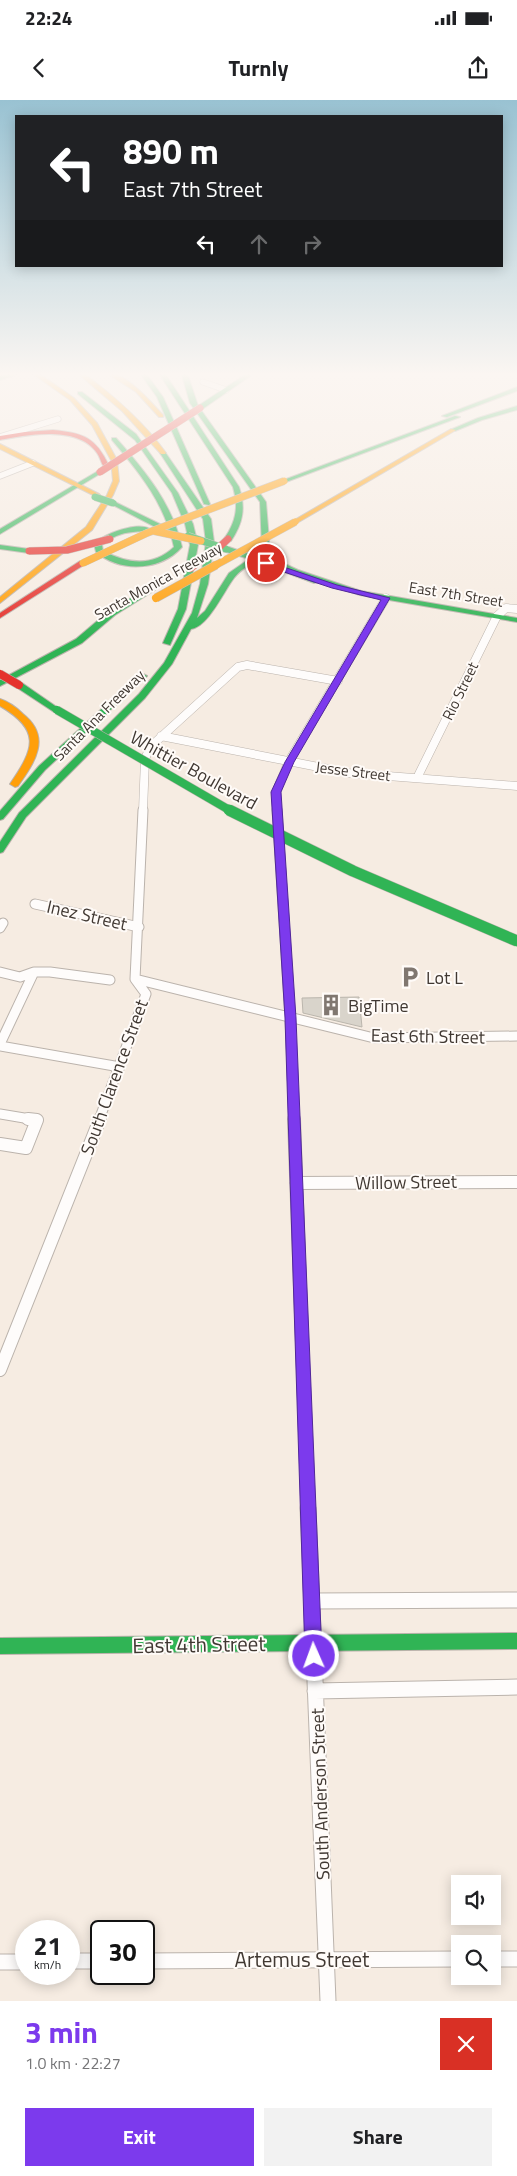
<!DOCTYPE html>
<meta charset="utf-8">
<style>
:root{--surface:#fff;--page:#f2f2f2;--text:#202124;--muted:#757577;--accent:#7c3aed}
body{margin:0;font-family:"Titillium Web",sans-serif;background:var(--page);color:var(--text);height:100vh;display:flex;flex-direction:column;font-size:19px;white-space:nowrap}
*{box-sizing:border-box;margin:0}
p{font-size:16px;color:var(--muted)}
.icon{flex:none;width:28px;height:28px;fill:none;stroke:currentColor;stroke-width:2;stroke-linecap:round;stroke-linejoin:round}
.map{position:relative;height:1901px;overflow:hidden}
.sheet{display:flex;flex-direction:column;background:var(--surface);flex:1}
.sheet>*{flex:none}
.banner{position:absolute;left:15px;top:15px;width:488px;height:152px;border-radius:0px;box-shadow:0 2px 12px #0003;background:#202124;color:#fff;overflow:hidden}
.fabs{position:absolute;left:451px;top:1775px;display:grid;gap:10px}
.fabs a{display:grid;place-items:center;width:50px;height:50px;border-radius:0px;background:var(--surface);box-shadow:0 2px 12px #0003;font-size:25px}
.speed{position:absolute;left:15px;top:1820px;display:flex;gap:10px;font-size:25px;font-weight:700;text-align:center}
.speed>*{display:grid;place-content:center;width:65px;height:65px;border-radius:50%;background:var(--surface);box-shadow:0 2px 12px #0003;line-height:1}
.speed small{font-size:12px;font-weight:400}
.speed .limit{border:2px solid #111;border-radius:8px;background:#fff;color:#111}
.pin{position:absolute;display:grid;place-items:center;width:42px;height:42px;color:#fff;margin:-21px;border:2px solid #fff;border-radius:50%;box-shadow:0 1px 5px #0007}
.me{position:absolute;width:55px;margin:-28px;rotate:358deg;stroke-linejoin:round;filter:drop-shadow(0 0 4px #0008)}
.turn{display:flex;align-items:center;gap:18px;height:105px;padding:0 25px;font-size:22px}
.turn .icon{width:65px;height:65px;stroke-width:2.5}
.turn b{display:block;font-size:35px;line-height:42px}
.lanes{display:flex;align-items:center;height:48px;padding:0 25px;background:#0003;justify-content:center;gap:25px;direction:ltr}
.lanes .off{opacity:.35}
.round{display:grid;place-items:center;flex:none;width:52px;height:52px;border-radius:0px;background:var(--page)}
.overview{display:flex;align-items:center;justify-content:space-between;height:85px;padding:0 25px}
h1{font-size:30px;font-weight:700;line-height:38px;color:var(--accent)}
.cta{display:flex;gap:10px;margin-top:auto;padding:10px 25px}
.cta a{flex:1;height:58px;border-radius:0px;background:var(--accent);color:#fff;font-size:20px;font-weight:700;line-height:58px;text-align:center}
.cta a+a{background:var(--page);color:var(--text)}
.status{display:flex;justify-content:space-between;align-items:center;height:35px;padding:0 25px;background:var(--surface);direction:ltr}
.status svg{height:14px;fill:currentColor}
header{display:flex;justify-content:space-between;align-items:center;height:65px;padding:0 25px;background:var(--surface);font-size:22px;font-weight:700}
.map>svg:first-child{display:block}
.building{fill:#d9d4cb;stroke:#bbb6ad}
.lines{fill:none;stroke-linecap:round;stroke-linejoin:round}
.street-far4-casing{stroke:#bbb3ac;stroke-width:7}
.street-far3-casing{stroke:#bbb3ac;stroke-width:9}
.street-far2-casing{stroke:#bbb3ac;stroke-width:11}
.street-far1-casing{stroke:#bbb3ac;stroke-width:14}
.street-casing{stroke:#bbb3ac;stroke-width:17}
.fast-casing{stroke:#bbb3ac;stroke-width:2}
.slow-casing{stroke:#bbb3ac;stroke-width:2}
.jam-casing{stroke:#bbb3ac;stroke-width:2}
.street-far4{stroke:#fefcfb;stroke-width:5.5}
.street-far3{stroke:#fefcfb;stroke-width:8}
.street-far2{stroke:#fefcfb;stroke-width:9}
.street-far1{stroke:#fefcfb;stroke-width:12}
.street{stroke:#fefcfb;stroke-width:15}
.fast{fill:#30b455;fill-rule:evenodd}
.slow{fill:#ff9f0a;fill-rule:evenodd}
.jam{fill:#e5322d;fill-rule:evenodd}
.fast-bridge-far2-casing{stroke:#bbb3ac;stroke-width:8;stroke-linecap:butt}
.fast-bridge-far1-casing{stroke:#bbb3ac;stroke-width:9;stroke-linecap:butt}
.fast-bridge-casing{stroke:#bbb3ac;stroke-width:12;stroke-linecap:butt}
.slow-bridge-far1-casing{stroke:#bbb3ac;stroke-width:8;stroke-linecap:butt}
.slow-bridge-casing{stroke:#bbb3ac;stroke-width:9;stroke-linecap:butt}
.jam-bridge-far1-casing{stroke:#bbb3ac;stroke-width:8;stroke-linecap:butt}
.jam-bridge-casing{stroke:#bbb3ac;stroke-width:9;stroke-linecap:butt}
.fast-bridge-far2{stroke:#30b455;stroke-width:7}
.fast-bridge-far1{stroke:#30b455;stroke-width:8}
.fast-bridge{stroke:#30b455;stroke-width:11}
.slow-bridge-far1{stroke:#ff9f0a;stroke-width:7}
.slow-bridge{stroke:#ff9f0a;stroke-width:8}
.jam-bridge-far1{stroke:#e5322d;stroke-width:7}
.jam-bridge{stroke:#e5322d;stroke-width:8}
.route{fill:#7c3aed;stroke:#51269a}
.labels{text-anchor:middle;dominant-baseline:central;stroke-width:4;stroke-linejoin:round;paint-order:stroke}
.far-street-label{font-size:15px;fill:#403832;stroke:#fffbf8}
.street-label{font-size:18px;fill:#403832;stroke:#fffbf8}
.poi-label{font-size:18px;fill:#403832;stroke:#fffbf8;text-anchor:start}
.near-street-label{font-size:21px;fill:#403832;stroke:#fffbf8}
</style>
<div class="status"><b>22:24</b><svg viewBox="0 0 49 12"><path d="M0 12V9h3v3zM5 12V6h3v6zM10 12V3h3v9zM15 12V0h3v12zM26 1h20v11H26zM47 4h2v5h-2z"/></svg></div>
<header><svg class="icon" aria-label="back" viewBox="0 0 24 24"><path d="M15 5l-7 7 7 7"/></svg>Turnly<svg class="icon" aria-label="share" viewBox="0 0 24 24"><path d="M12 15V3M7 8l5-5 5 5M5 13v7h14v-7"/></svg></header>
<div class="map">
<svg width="517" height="1901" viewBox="0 0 517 1901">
<rect width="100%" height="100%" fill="#f6ece2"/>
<path class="building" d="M359,897L362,927L303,913L302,898Z"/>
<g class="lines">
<g class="street-far4-casing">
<path id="street-far4" d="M203,282L226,290
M0,337L58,319
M0,376L33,363"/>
</g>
<g class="street-far3-casing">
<path id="street-far3" d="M161,636L349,673L517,686
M417,678L497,516L506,508L517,509
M143,711L145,659L150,647L238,567L247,565L338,581
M277,711L276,692L289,661L386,498"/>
</g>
<g class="street-far2-casing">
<path id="street-far2" d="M277,710L290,918L294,1020
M35,804L139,827
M0,828L3,823
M0,872L20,877L34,872H50L110,880
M135,879L374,938L517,936
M0,944L34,872
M0,946L120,967
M0,1014L36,1020
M99,1020L146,894L135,879L143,710"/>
</g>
<g class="street-far1-casing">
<path id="street-far1" d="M294,1019L308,1410
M0,1044L26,1048L37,1020L28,1019
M296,1083L517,1082
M0,1270L100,1019"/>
</g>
<g class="street-casing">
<path id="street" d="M308,1408L328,1901
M312,1501L517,1500
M315,1591L517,1587
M492,1859H517
M69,1861H101
M144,1861L460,1859
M0,1862H26"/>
</g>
<g class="fast-casing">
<path id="fast" d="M16,272H25L0,280V276Z
M139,272H145L163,297L210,404L209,405L204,404L157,297Z
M158,272H164L239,387C246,408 243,423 231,441L224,439C236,422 239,407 233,387Z
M181,272H187L198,306L249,272H256L201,310L266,402L270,453L285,464L298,470L361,491L517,518V522L360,495L320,482L314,483L255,461C248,466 239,471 234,478C224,491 208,527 191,529L172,564L145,598L26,717L3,752L0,753V742L19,713L139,594L164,563L192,513L200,484L206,442L203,419L160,353L161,352H165L211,419L214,442L208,484L197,518L205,511L229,473L249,459L223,451V447H229L272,462L264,456L262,448L260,402L190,303Z
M517,287V291L447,317L442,316Z
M78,292H82L136,334L178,393L193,424L198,445L186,509L170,545L163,543L178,509L190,445L185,424L172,393L135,340L78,294Z
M517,306V310L482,320L455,331L450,330L478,318Z
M455,316L460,317L286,382L281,381Z
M112,338H116C145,371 172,403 182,447C161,471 120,473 96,452L94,444C104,434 137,421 150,429C145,432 139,431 133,432C121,433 111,437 102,445L103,451C128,464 153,467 174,447C165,404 140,373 112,340Z
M98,371L103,372L0,434V429Z
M111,402H115L170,429L163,431L111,404Z
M0,445L29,449L33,451L29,453L0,449Z
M156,483L163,485L115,515L82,543L0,586V580L76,539L109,511Z
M140,574H143L147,576L45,670L3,719L0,720V711L39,666Z
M19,582L22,583L61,610L60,612H54L16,587L15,585Z
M517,1533V1549L0,1554V1538Z"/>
</g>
<g class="slow-casing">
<path id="slow" d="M3,272H11L15,274L12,276Z
M30,272H37L74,298L97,323L117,360L119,381L113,395L92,430L0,503V497L86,427L107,395L113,381L111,360L92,325L70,300Z
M76,272H82C114,296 143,321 166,353L165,354H161L122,311Z
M105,272C125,271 150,301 163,315V317H159L136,292Z
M451,329L456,330L297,423L291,422Z
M0,344L99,394L100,395L95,396L0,349Z
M0,599C9,602 17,608 23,614C52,637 35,662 18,686L15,687L10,684C35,648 41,630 0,606Z"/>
</g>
<g class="jam-casing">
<path id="jam" d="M53,330C83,333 96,337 109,366L104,367C101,363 100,357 97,353C78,325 27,335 0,340V336L25,332Z
M80,461L87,463L0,518V513Z"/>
</g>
<use href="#street-far4" class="street-far4"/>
<use href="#street-far3" class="street-far3"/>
<use href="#street-far2" class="street-far2"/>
<use href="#street-far1" class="street-far1"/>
<use href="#street" class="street"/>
<use href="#fast" class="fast"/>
<use href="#slow" class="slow"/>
<use href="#jam" class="jam"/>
<g class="fast-bridge-far2-casing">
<path id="fast-bridge-far2" d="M95,397L113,403
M188,436L226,449"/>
</g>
<g class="fast-bridge-far1-casing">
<path id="fast-bridge-far1" d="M57,610L231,711"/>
</g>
<g class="fast-bridge-casing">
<path id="fast-bridge" d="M229,710L353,771L517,841"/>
</g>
<g class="slow-bridge-far1-casing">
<path id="slow-bridge-far1" d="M154,431L201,441
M83,463L147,433L284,381
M214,466L295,422"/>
</g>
<g class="slow-bridge-casing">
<path id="slow-bridge" d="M156,498L216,465"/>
</g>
<g class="jam-bridge-far1-casing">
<path id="jam-bridge-far1" d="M100,372L200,308
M29,451L67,450L110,439
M193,466L213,453L228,439"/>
</g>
<g class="jam-bridge-casing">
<path id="jam-bridge" d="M190,468L194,465
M0,574L19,585"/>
</g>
<use href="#fast-bridge-far2" class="fast-bridge-far2"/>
<use href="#fast-bridge-far1" class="fast-bridge-far1"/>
<use href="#fast-bridge" class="fast-bridge"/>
<use href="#slow-bridge-far1" class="slow-bridge-far1"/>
<use href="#slow-bridge" class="slow-bridge"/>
<use href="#jam-bridge-far1" class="jam-bridge-far1"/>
<use href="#jam-bridge" class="jam-bridge"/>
</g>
<linearGradient id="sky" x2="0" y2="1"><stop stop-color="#99c2d2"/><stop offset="0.51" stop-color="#fbf6f2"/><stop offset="1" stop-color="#fbf6f2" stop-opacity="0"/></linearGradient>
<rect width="517" height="538" fill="url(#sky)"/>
<path class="route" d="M266,461L337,485L390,498L294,662L281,692L296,918L322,1556L319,1561L314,1564L308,1561L305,1556L285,918L271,692L285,662L381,500L332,488L263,465L262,463Z"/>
<defs>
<g id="parking-bare" transform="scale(1.725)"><path d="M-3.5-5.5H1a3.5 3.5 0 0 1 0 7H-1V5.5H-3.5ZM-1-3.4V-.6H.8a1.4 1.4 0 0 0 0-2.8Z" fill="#807770" stroke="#fffbf8" stroke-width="2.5" paint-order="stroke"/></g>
<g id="building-bare" transform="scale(1.725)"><path d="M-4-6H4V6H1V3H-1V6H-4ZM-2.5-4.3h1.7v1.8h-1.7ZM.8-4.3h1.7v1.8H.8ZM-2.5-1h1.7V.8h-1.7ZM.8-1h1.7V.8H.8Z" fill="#807770" stroke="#fffbf8" stroke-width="2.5" paint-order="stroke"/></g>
</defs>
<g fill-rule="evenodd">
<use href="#parking-bare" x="410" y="877"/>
<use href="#building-bare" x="331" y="905"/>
</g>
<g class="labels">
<g class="far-street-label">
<text transform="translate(158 481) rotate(-29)">Santa Monica Freeway</text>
<text transform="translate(456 494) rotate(9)">East 7th Street</text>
<text transform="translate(460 591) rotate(-64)">Rio Street</text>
<text transform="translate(99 615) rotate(-45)">Santa Ana Freeway</text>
<text transform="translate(353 671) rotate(7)">Jesse Street</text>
</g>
<g class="street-label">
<text transform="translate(194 670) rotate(29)">Whittier Boulevard</text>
<text transform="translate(87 815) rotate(13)">Inez Street</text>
<text transform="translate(428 936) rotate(1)">East 6th Street</text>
<text transform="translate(114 977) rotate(-70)">South Clarence Street</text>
<text transform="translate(406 1082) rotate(-1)">Willow Street</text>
<text transform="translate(320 1694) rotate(-92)">South Anderson Street</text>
</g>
<g class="poi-label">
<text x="426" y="877">Lot L</text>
<text x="348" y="905">BigTime</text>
</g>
<g class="near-street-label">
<text transform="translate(199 1544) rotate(-1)">East 4th Street</text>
<text x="302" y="1859">Artemus Street</text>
</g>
</g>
</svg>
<div class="fabs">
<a><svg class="icon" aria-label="sound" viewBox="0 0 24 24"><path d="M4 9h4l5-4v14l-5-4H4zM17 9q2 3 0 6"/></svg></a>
<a><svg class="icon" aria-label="search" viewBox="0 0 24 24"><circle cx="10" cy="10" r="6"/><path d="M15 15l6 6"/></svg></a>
</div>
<div class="speed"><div>21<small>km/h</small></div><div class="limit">30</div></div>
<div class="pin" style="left:266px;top:463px;background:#d93025"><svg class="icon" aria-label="arrive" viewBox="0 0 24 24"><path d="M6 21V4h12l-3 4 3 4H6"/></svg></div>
<svg class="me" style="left:314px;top:1556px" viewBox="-20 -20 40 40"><circle r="17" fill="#7c3aed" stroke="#fff" stroke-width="3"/><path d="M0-11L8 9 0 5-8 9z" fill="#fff"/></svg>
<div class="banner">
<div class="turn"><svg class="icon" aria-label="left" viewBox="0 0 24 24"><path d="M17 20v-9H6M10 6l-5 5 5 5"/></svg><div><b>890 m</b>East 7th Street</div></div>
<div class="lanes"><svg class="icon" aria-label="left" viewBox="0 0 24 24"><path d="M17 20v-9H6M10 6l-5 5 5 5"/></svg><svg class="icon off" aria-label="ahead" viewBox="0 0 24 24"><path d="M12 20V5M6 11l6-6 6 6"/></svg><svg class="icon off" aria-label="right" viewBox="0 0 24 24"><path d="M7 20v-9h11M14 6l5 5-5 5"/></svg></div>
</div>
</div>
<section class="sheet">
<div class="overview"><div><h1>3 min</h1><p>1.0 km · 22:27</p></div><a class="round" style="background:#d93025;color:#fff"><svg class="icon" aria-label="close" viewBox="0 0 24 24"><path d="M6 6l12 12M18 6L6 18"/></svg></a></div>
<div class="cta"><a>Exit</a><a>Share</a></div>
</section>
